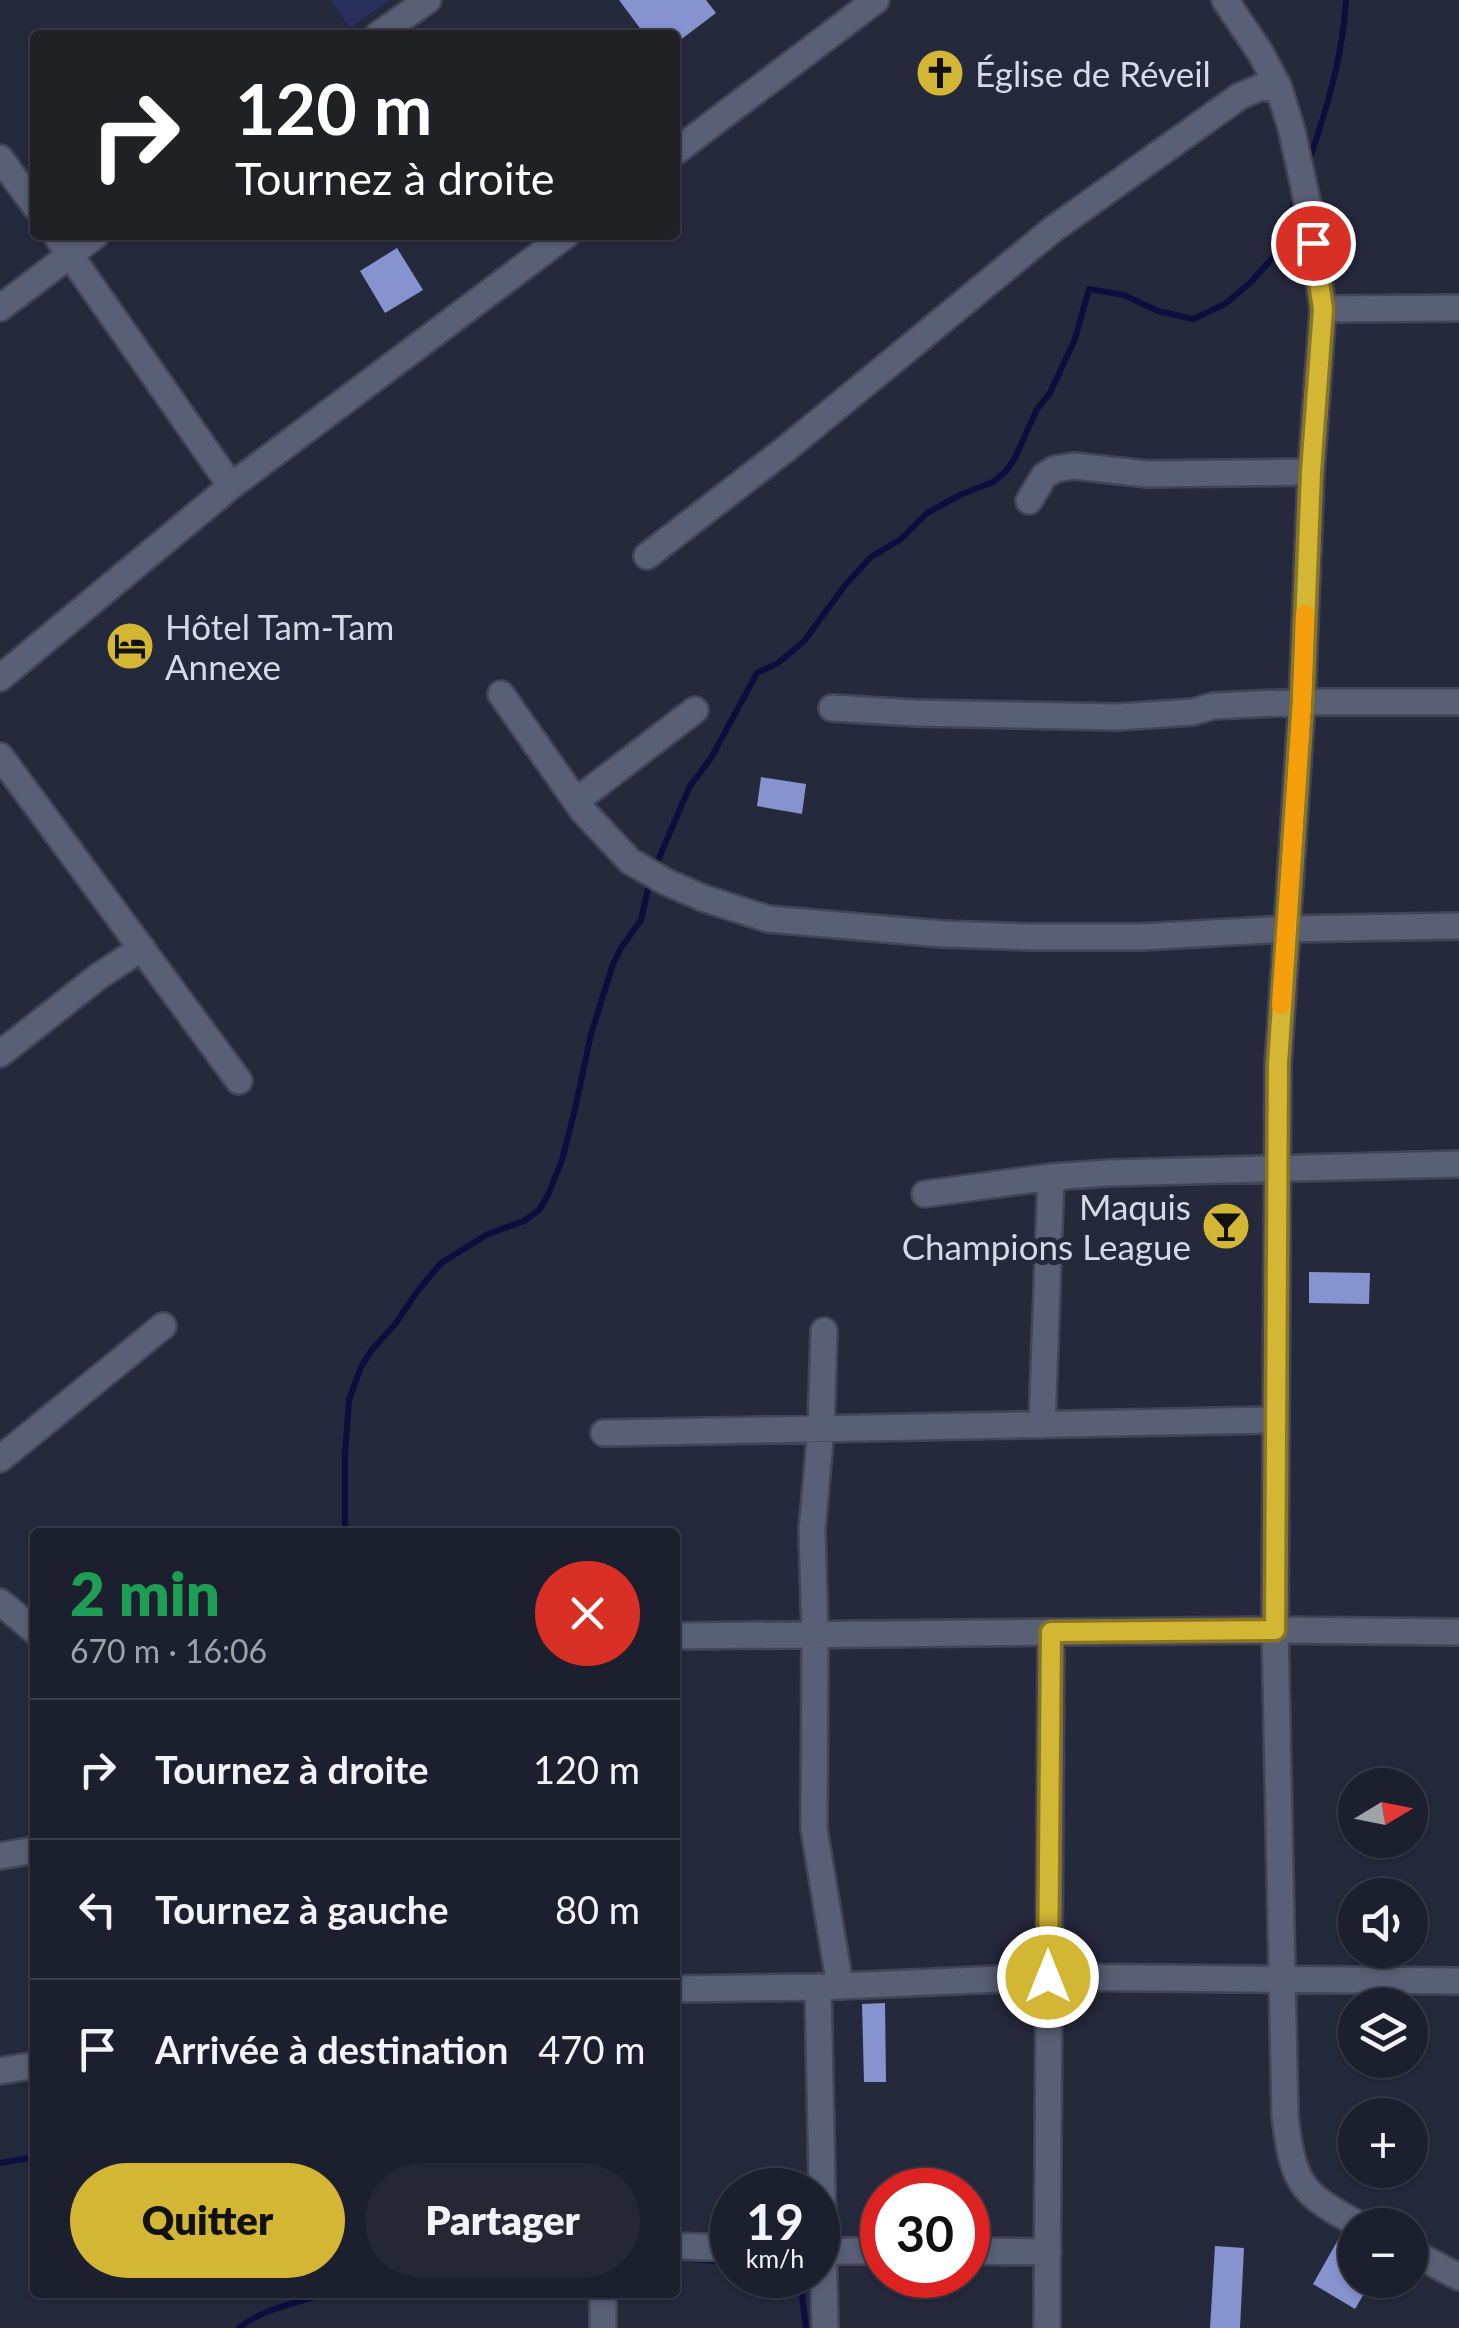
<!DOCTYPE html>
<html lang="fr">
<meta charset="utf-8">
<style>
:root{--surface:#1c1f2d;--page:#252735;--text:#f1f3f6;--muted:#a0a2aa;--line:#3a3d49;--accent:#d4b635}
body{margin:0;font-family:Lato,sans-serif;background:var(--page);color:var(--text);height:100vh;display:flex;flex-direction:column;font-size:38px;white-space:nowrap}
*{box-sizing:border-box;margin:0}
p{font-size:32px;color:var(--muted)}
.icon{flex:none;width:55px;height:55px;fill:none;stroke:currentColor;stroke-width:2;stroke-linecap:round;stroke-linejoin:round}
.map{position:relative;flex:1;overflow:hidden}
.drawer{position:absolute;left:30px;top:1528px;width:650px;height:770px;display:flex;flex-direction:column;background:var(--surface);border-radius:10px;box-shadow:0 2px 8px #0004,0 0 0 2px var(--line)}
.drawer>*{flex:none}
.guide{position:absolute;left:30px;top:30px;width:650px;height:210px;border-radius:10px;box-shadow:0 2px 8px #0004,0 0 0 2px var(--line);background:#202124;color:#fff;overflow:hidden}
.needle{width:65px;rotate:80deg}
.controls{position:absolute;left:1338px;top:1768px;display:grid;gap:20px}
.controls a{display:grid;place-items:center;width:90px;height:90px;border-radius:50%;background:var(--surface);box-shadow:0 2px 8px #0004,0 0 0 2px var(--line);font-size:50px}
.speed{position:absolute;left:710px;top:2168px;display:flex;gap:20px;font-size:50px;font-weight:700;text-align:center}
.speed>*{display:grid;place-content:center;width:130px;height:130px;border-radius:50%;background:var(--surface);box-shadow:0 2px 8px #0004,0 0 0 2px var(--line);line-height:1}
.speed small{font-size:25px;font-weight:400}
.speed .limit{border:15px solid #d22;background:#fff;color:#111}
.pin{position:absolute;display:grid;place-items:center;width:85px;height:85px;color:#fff;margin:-42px;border:5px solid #fff;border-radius:50%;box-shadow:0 2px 10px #0007}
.me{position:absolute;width:110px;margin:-55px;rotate:0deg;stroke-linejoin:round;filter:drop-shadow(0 0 8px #0008)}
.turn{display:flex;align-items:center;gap:35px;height:210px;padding:0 40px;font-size:45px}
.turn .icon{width:130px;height:130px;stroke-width:2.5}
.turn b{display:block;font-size:70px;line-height:85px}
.round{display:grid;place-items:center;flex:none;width:105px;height:105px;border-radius:52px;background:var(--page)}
.summary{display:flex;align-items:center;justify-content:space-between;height:170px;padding:0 40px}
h1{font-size:60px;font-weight:800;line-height:75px;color:#1e9e55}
.cta{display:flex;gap:20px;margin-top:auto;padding:20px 40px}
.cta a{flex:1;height:115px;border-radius:60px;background:var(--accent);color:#111;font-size:40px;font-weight:800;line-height:115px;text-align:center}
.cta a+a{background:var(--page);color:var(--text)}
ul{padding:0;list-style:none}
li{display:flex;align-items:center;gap:30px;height:140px;padding:0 40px;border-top:2px solid var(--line)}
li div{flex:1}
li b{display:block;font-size:38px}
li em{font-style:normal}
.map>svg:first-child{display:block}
.green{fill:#29305d}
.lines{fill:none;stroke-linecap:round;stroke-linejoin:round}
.stream{stroke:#0d0d3e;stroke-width:6}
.building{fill:#8793cf}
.minor-casing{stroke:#424556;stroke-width:30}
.minor{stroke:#595f75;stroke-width:25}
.route-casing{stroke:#8a7622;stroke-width:25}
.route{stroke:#d4b635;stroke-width:18}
.slow{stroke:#f59e0b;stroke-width:18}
.labels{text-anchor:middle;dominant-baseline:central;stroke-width:10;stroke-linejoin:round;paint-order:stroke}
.poi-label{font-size:35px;fill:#d6d9e6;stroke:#25293c;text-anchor:start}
</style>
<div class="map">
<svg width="1459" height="2328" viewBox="0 0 1459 2328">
<rect width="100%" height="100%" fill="#25293c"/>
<path class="green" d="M331,0H390L350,28Z"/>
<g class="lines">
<path class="stream" d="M1308,164C1326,111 1343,56 1346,0
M655,867L690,786L711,758L757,673L778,663L804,641L846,584L871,557L901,539L927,513L960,495L993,482L1006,471L1015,458L1037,409L1050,393L1075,339L1089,289L1124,295L1158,311L1193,319L1225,304L1251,282L1276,254L1297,194
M345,1532V1455L349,1400L361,1367L371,1351L396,1323L416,1293L441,1263L488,1234L524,1221L539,1210L548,1195L562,1160L576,1105L591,1034L613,964L621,948L641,920L650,879
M0,2163L35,2157
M684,2258L732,2263
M797,2275L801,2288L806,2328
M239,2328C263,2308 301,2302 331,2292"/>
</g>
<path class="building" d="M619,0H706L716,13L675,44V35H645Z
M397,248L423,290L385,313L360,271Z
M761,777L806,784L802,814L757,806Z
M1309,1272L1370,1273L1369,1304L1309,1303Z
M885,2003L886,2082H864L862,2004Z
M1339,2238L1355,2248V2280H1372L1355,2309L1313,2284Z
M1215,2246L1244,2248L1240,2328H1210Z"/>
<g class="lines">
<g class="minor-casing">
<path id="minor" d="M1225,0L1260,52L1278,86L1291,127L1309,210L1323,309L1311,472L1302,702L1278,1064L1275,1630L1285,2116C1293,2183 1300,2194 1360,2225
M378,35L428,0
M675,152L876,0
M0,158L35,206
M56,235L231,486
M0,308L96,235
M1323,309L1459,308
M1029,501L1044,476L1055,469L1074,466L1147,474L1311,472
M647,556L787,448L1052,230L1240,96L1259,88L1278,86
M0,678L231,486L566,235
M501,694L583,811L630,861L666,882L703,898L768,919L942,934L1031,937H1141L1285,929L1459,926
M832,708L916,713L1118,717L1193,712L1213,706L1302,702H1459
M0,756L239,1081
M576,801L695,710
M0,1054L99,976L142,948
M925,1194L1051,1177L1109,1173L1459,1164
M824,1331L821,1429L812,1530L815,1634L814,1829L840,1986
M1042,1425L1051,1177
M604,1433L1276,1420
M0,1459L163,1326
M0,1602L35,1631
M675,1636L1275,1630L1459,1632
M0,1856L35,1850
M818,1987L825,2328
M675,1989L818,1987L1048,1977L1459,1981
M0,2071L35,2065
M675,2246L732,2248
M818,2251H882
M968,2251L1048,2252
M1410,2251L1459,2277
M603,2292V2328
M1047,2328L1051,1632"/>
</g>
<use href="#minor" class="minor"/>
</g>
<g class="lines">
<g class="route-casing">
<path id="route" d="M1048,1977L1051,1632L1275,1630L1278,1064L1302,702L1311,472L1323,309L1313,243"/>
</g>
<use href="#route" class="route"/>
<path class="slow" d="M1281,1005L1302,702L1305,614"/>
</g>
<defs>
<g id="church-disc" transform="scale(2.5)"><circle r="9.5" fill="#d4b635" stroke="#25293c"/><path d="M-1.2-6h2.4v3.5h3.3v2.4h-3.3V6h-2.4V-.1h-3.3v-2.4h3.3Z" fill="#111"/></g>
<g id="hotel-disc" transform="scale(2.5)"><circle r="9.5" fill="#d4b635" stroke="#25293c"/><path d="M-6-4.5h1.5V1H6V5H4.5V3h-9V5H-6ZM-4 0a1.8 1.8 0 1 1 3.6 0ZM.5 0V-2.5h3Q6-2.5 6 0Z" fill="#111"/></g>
<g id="bar-disc" transform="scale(2.5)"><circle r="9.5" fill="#d4b635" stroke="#25293c"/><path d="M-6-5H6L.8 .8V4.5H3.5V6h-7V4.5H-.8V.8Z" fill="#111"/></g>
</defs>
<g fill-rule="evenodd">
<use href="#church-disc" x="940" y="73"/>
<use href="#hotel-disc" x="130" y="646"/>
<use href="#bar-disc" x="1226" y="1226"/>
</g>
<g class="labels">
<g class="poi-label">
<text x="975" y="73">Église de Réveil</text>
<text x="165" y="626">Hôtel Tam-Tam<tspan x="165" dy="40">Annexe</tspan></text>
<text x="1191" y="1206" text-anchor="end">Maquis<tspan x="1191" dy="40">Champions League</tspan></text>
</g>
</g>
</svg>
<div class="controls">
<a><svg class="needle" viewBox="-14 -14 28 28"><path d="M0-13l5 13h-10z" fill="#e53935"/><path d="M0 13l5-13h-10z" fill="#a0a2aa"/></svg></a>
<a><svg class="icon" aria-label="sound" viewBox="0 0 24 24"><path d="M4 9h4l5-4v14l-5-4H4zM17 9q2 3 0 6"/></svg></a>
<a><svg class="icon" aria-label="layers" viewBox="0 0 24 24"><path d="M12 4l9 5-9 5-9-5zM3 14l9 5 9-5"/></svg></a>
<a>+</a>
<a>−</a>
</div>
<div class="speed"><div>19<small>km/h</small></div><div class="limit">30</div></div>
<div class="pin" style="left:1313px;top:243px;background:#d93025"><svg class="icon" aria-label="arrive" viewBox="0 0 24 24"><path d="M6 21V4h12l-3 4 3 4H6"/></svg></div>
<svg class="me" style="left:1048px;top:1977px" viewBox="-20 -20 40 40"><circle r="17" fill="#d4b635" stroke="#fff" stroke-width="3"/><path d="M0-11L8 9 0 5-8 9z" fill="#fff"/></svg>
<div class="guide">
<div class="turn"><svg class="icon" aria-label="right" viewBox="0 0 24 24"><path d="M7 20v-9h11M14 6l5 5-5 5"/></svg><div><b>120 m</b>Tournez à droite</div></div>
</div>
<section class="drawer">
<div class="summary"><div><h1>2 min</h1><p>670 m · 16:06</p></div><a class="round" style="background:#d93025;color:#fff"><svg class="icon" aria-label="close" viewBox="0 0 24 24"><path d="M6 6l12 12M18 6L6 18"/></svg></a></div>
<ul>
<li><svg class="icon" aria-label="right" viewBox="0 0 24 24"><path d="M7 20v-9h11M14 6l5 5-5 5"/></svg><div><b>Tournez à droite</b></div><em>120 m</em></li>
<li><svg class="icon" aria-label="left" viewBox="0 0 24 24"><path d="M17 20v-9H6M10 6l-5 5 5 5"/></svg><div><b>Tournez à gauche</b></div><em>80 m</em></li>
<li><svg class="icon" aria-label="arrive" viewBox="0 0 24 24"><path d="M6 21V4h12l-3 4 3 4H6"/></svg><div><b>Arrivée à destination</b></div><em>470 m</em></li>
</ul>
<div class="cta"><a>Quitter</a><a>Partager</a></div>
</section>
</div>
